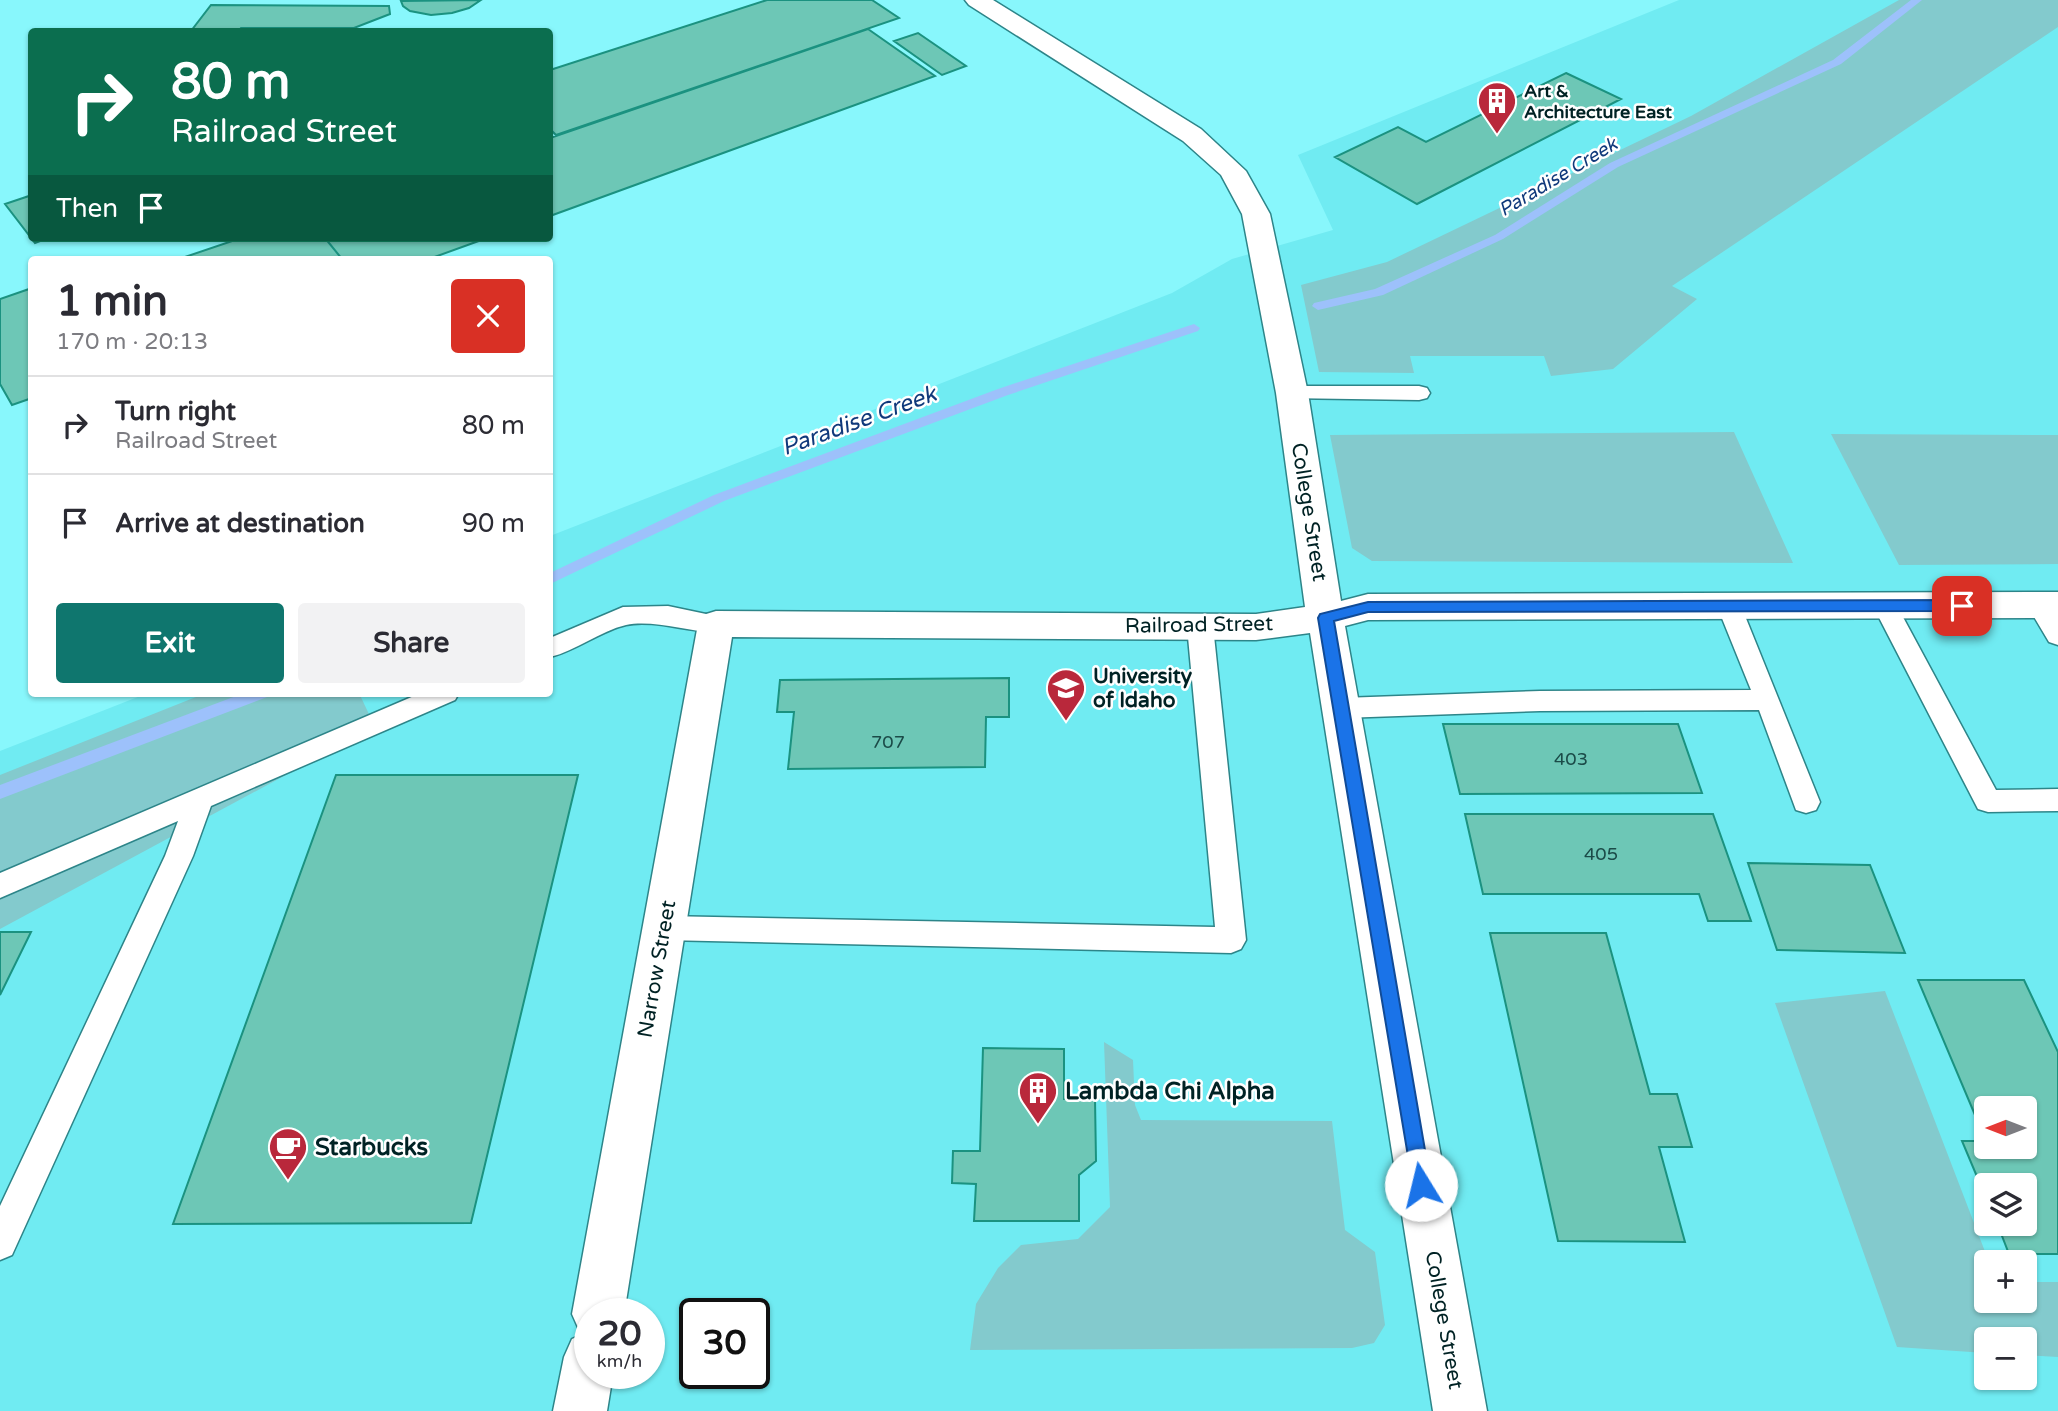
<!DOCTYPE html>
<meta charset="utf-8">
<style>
:root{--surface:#fff;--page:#f2f2f3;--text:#2b2b33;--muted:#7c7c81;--line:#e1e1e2;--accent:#0f766e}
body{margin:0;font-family:"Varela Round",sans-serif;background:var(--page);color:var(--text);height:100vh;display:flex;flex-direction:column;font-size:26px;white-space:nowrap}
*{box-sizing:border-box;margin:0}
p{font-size:23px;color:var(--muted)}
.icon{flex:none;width:38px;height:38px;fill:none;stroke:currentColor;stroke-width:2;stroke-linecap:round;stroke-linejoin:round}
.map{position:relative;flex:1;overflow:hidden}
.drawer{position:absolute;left:28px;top:256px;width:525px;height:441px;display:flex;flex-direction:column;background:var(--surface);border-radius:7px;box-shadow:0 2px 5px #0004}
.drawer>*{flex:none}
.hud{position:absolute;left:28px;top:28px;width:525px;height:214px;border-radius:7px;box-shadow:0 2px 5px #0004;background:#0b6e4f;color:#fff;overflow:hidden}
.needle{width:46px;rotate:270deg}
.fabs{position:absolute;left:1974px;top:1096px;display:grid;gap:14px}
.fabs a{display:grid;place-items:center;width:63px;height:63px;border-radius:7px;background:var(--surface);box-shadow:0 2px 5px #0004;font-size:35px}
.speed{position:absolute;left:574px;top:1298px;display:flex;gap:14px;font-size:35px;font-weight:700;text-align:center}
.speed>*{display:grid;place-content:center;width:91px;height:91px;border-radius:50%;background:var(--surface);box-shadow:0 2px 5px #0004;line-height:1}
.speed small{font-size:18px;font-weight:400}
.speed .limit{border:4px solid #111;border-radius:10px;background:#fff;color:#111}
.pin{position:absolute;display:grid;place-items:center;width:60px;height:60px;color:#fff;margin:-30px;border-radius:14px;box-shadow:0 4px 10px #0006}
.me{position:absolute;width:77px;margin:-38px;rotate:351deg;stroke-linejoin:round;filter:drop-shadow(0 0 5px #0008)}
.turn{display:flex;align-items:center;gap:24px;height:147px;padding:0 28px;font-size:32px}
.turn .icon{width:91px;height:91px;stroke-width:2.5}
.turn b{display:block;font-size:49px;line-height:60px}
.then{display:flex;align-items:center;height:66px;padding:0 28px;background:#0003;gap:14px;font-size:26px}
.round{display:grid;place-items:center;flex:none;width:74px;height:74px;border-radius:7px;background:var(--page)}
.summary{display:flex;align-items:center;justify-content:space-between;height:119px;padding:0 28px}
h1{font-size:42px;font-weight:700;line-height:52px}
.primary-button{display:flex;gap:14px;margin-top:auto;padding:14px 28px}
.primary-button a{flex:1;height:80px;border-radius:7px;background:var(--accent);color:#fff;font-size:28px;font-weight:700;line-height:80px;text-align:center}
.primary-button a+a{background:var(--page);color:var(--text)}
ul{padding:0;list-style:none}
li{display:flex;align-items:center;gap:21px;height:98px;padding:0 28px;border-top:2px solid var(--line)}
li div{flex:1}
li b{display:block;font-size:26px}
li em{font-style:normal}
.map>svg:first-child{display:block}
.built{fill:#70ebf2;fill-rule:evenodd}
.green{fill:#83cacd}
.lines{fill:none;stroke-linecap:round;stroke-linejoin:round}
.stream{fill:#9dc1fb;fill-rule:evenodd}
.building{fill:#6dc7b6;stroke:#1b9280;stroke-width:2}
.lane-casing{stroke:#2d8589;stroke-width:3}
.street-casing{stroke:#2d8589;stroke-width:3}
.lane{fill:#fff;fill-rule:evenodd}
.street{fill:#fff;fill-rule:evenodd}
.route{fill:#1a73e8;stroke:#114b97;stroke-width:2}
.labels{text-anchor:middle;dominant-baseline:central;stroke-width:5;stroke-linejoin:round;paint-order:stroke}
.far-poi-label{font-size:18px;font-weight:bold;fill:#002224;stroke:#fff;text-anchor:start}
.number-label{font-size:18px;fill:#1b4b48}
.far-water-label{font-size:19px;font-style:italic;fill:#10397b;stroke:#fff}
.street-label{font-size:21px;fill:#002224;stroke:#fff}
.poi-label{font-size:21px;font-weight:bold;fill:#002224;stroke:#fff;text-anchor:start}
.water-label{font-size:23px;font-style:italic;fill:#10397b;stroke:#fff}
.near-poi-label{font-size:24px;font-weight:bold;fill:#002224;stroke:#fff;text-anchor:start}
</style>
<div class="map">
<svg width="2058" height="1411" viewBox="0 0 2058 1411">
<rect width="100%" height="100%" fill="#88f7fc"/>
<path class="built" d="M1679,0H2058V1411H0V751L148,693H550V536L1172,293L1232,259L1333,230L1298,155ZM1986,1108H2025V1146H1986ZM1986,1185H2025V1223H1986ZM1986,1262H2025V1300H1986ZM590,1314H649V1374H590ZM695,1314H754V1374H695ZM1986,1339H2025V1377H1986Z"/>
<path class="green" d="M1899,0H2058V27L1672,286L1697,299L1613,369L1551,376L1544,356H1410L1414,373L1319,372L1301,285L1387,262L1691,116Z
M1734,432L1793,563L1372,561L1352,548L1330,435Z
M1831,434L2058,435V564L1899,565Z
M206,693H359L375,727L0,929V775Z
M1885,991L1989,1262H1986V1300H2025V1282H2058V1357L2025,1355V1339H1986V1353L1897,1347L1775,1003Z
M1104,1042L1133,1060L1135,1105L1141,1120L1332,1121L1345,1230L1375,1252L1385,1325L1374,1343L1352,1348L970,1350L976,1304L998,1268L1021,1245L1078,1239L1110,1207Z"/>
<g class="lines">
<path class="stream" d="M1911,0H1922L1841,64L1618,167L1503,239L1383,295L1318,310L1312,306L1314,303L1375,289L1495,235L1610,163L1833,60Z
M1194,324L1200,328L1198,331L1008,395L724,501L550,584V573L714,495L998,389Z
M244,693H269L267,697L0,799V785Z"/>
</g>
<path class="building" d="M481,0L469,8L452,13L431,15L410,11L403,6L401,1Z
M767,0H872L899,18L556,135L550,129V70Z
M211,5L389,6L390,14L354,28H241L238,32L191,31Z
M868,29L935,76L550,216V138Z
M918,33L966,66L942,75L894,41Z
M1566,73L1621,99L1417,204L1335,157L1398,127L1426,142Z
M32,195V238H48L35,243L5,204Z
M241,238H325L342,259H179Z
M325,238H487L429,259H342Z
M32,288V398L12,405L0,384V299Z
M1009,678V717H986L985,767L788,769L794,712H777L780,680Z
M1443,724H1678L1702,793L1460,794Z
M336,775H578L471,1223L173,1224Z
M1465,814H1713L1751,921H1708L1699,894H1483Z
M1748,863L1870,865L1905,953L1777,950Z
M0,932H31L0,995Z
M1490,933H1606L1650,1094H1677L1692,1147H1659L1685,1242L1558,1241Z
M1918,980H2024L2058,1052V1254H2009L1997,1223H2025V1185H1986V1198L1962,1141H1986V1146H2025V1108H1986V1141Z
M983,1048L1064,1049V1099H1095L1096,1161L1079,1175V1221H974L976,1184L952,1183L953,1151H980Z"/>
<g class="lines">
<g class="lane-casing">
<path id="lane" d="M1292,386H1419L1427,388L1430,393L1427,398L1419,400L1284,398L1281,393L1284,388Z
M2039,596L2048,599L2058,615V645L2049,642L2027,605L2030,599Z
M1729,597L1738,600L1741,606L1820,802L1816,810L1806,813L1796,810L1759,710L1540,711L1342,718L1333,715L1329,708L1333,701L1342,698L1540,691L1751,690L1717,606L1720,600Z
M1885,597L1894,600L1897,606L1996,790L2058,789V811L1988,812L1978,809L1873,606L1876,600Z
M668,606L725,618L729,624L725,630C701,637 657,618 626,625C600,631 576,651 550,657V638L623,607Z
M1200,617L1209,620L1213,626L1246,940L1241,949L1231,953L664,940L654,937L649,928L654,919L664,916L1215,927L1187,626L1191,620Z
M421,693H459L455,700L211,806L193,856L12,1255L0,1260V1206L165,856L178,821L0,898V873Z"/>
</g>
<g class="street-casing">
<path id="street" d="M965,0H993L1201,129L1246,171L1270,214L1308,393L1341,601L1368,594L2058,592V618L1368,620L1345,626L1487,1411H1433L1310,633L1256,640L732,637L624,1314H590V1374H613L607,1411H553L564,1357L572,1339L583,1334L580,1332L572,1314L698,624L703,615L716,611L1256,614L1305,607L1276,393L1242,214L1221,175L1183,141L969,5Z"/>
</g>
<use href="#lane" class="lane"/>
<use href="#street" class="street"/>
</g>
<path class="route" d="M1962,600L1970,606L1962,611L1368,612L1334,621L1431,1185L1428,1192L1421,1195L1414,1192L1318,618L1320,614L1368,602Z"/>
<defs>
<g id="building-pin" transform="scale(2.0125)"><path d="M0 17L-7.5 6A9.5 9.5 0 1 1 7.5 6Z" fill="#b9283b" stroke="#fff"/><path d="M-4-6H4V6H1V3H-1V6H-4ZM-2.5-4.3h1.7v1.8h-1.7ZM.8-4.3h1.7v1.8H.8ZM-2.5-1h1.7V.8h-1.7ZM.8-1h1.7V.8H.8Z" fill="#fff"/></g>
<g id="university-pin" transform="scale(2.0125)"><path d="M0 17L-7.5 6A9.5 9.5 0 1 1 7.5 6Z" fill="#b9283b" stroke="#fff"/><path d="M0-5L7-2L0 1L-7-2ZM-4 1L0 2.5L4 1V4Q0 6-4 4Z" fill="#fff"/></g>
<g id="cafe-pin" transform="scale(2.0125)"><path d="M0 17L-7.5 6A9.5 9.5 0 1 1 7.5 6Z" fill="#b9283b" stroke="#fff"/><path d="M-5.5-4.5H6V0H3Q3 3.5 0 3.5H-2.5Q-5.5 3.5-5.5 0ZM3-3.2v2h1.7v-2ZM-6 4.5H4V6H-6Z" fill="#fff"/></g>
</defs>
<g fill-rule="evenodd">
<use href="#building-pin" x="1497" y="101"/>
<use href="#university-pin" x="1066" y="688"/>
<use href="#building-pin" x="1038" y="1091"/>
<use href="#cafe-pin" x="288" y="1147"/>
</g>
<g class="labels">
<g class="far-poi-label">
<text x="1524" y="91">Art &amp;<tspan x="1524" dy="21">Architecture East</tspan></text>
</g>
<g class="number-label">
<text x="888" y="742">707</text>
<text x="1571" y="759">403</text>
<text x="1601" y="854">405</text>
</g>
<g class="far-water-label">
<text transform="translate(1558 177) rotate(-31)">Paradise Creek</text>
</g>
<g class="street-label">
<text transform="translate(1309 512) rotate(81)">College Street</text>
<text transform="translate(1199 625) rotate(-1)">Railroad Street</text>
<text transform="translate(657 969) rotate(-80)">Narrow Street</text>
<text transform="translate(1444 1320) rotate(80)">College Street</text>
</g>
<g class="poi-label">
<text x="1093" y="676">University<tspan x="1093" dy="24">of Idaho</tspan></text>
</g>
<g class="water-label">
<text transform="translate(859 421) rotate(-20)">Paradise Creek</text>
</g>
<g class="near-poi-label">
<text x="1065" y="1091">Lambda Chi Alpha</text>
<text x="315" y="1147">Starbucks</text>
</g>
</g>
</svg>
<div class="fabs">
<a><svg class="needle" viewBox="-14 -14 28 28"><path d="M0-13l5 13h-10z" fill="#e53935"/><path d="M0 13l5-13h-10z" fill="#7c7c81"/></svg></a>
<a><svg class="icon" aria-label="layers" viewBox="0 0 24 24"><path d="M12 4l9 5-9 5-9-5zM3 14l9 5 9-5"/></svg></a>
<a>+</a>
<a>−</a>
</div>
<div class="speed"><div>20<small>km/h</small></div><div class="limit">30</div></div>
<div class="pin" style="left:1962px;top:606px;background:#d93025"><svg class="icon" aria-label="arrive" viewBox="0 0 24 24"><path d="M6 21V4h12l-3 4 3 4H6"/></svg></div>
<svg class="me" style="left:1421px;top:1185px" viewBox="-20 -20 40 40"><circle r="19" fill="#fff"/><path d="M0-13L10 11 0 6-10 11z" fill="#1a73e8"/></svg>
<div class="hud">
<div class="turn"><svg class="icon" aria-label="right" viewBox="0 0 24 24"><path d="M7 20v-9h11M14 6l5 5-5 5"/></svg><div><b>80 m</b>Railroad Street</div></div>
<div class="then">Then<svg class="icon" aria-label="arrive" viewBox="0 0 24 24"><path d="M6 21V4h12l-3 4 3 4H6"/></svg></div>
</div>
<section class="drawer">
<div class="summary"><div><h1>1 min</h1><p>170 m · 20:13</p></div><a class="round" style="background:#d93025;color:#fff"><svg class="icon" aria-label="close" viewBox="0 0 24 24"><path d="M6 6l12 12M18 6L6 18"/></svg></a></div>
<ul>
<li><svg class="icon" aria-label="right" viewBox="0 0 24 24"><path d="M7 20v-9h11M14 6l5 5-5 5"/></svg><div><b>Turn right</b><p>Railroad Street</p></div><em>80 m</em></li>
<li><svg class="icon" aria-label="arrive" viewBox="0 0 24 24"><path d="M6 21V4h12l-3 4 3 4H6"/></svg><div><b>Arrive at destination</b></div><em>90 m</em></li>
</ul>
<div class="primary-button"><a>Exit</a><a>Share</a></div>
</section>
</div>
